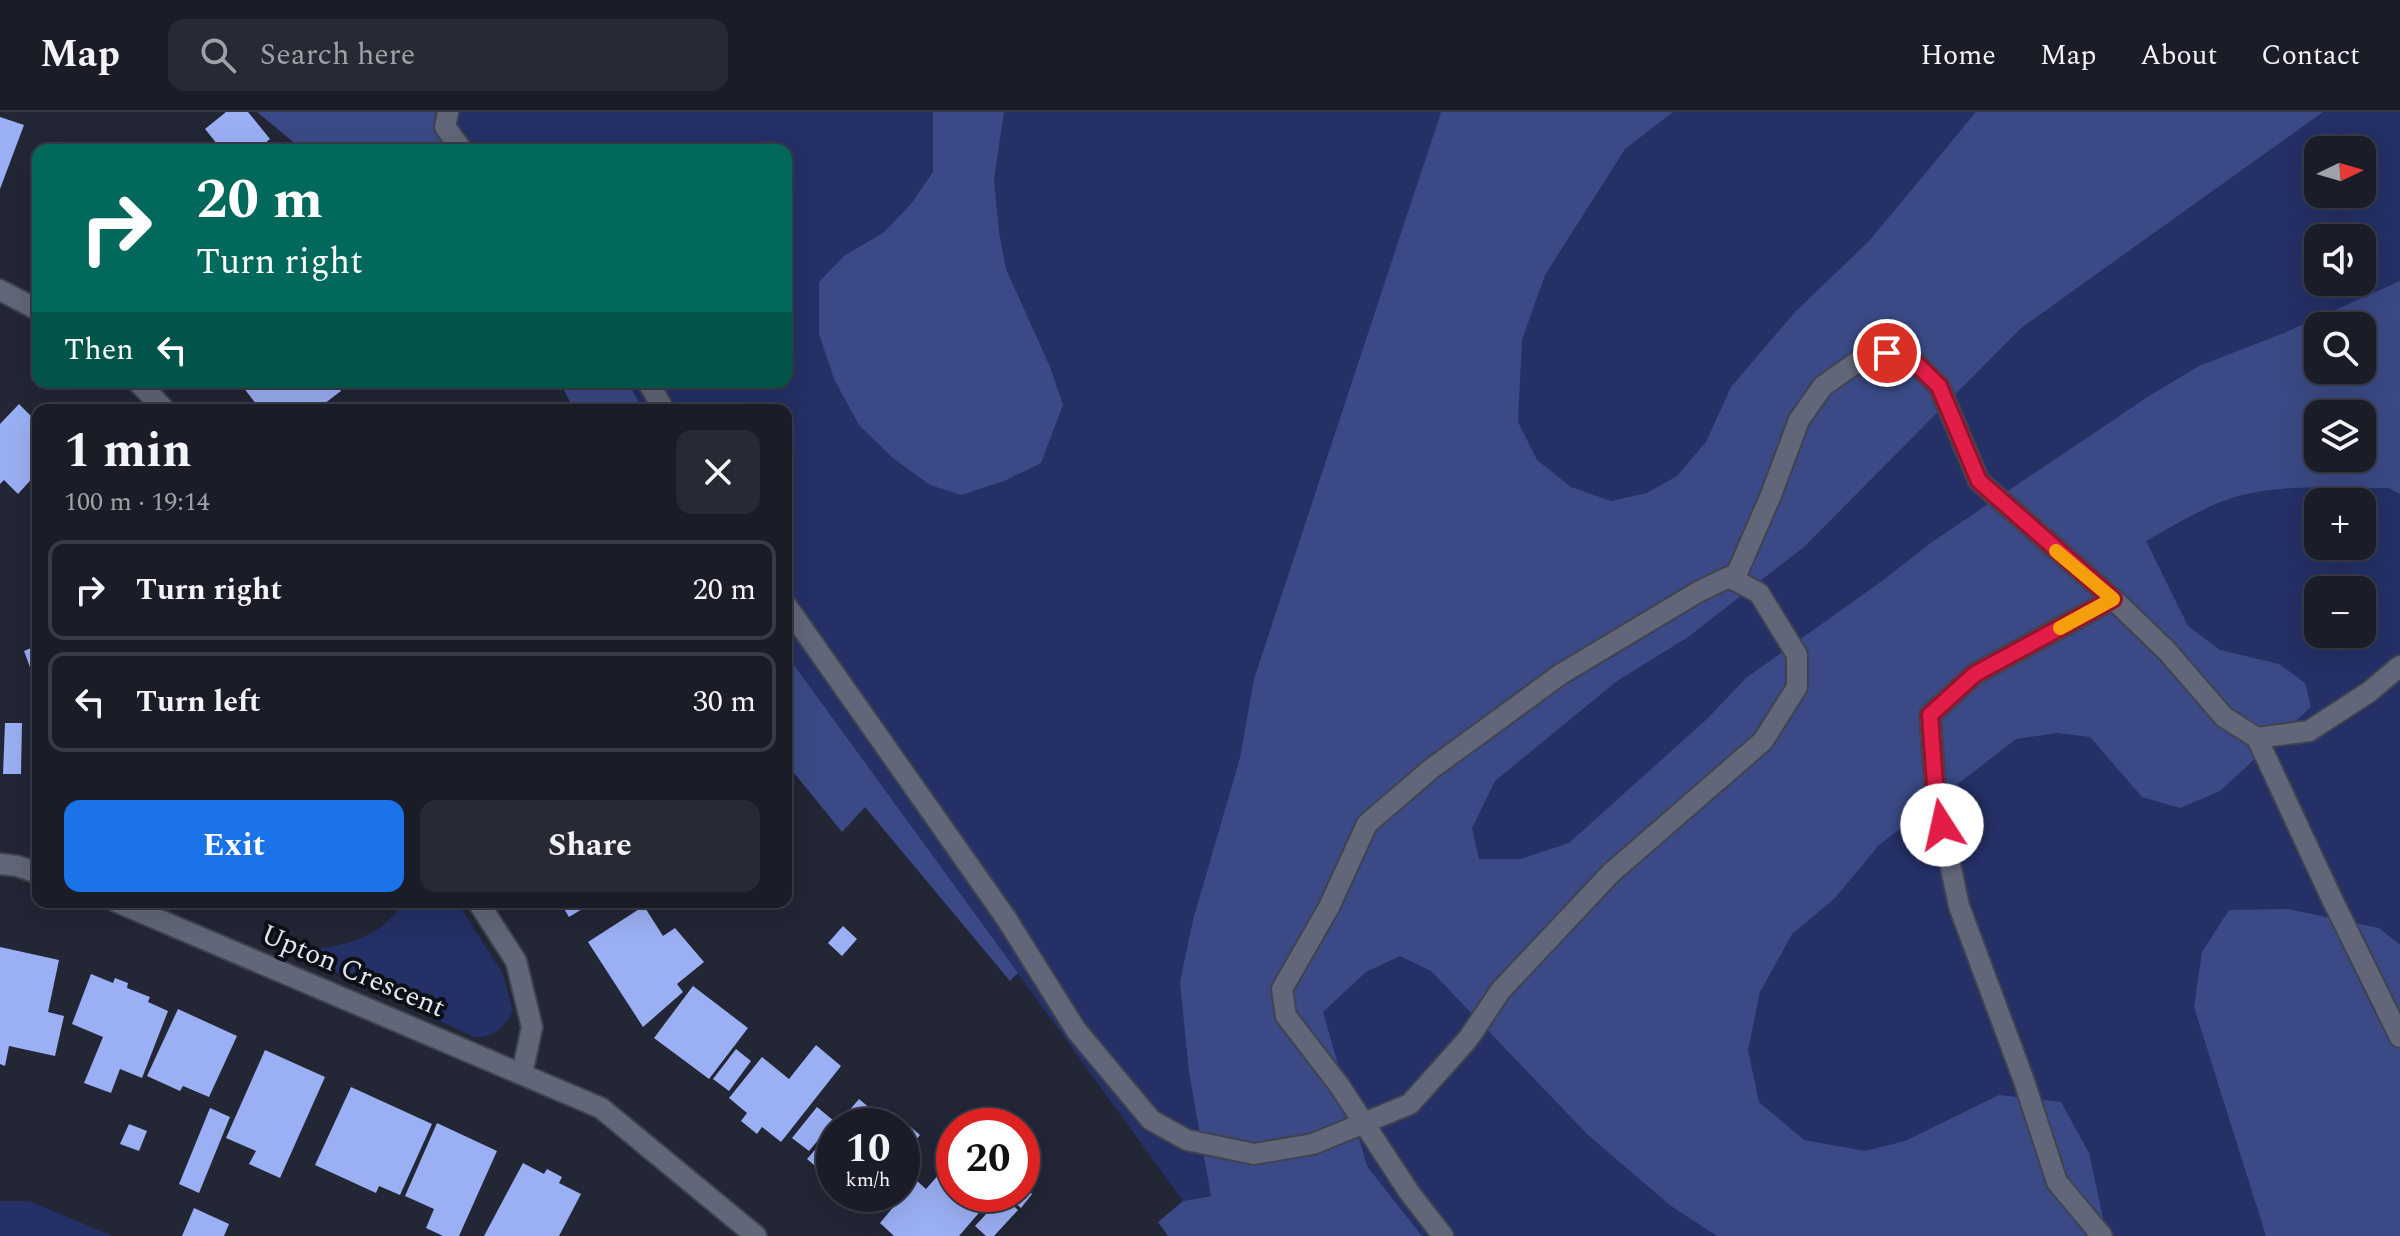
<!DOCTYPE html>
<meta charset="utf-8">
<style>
:root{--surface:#1a1c28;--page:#272934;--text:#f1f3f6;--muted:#9fa1a8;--line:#383a45;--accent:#1a73e8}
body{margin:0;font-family:Spectral,serif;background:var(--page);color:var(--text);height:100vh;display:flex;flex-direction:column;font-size:30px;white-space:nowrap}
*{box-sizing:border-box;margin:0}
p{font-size:26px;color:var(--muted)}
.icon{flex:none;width:44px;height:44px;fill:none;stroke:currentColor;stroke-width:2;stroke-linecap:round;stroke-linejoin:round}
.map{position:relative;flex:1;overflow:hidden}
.sheet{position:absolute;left:32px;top:292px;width:760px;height:504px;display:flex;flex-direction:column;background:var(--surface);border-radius:16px;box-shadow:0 8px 32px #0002,0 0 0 2px var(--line)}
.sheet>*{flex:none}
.banner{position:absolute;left:32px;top:32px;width:760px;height:244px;border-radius:16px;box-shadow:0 8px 32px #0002,0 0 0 2px var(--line);background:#00695c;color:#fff;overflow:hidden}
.needle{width:52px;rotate:85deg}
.buttons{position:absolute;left:2304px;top:24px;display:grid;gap:16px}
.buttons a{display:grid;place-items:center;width:72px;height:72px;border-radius:16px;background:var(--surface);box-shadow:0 8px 32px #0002,0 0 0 2px var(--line);font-size:40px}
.speed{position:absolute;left:816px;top:996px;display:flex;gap:16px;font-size:40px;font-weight:700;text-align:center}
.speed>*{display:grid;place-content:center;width:104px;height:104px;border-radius:50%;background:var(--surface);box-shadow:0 8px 32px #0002,0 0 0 2px var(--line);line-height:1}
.speed small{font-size:20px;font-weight:400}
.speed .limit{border:12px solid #d22;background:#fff;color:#111}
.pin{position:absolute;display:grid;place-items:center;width:68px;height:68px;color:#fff;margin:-34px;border:4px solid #fff;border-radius:50%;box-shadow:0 2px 8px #0007}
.me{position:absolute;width:88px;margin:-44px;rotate:350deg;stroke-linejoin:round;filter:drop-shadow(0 0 6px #0008)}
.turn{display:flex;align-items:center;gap:28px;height:168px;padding:0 32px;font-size:36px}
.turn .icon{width:104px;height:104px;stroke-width:2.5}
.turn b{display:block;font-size:56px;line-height:68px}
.then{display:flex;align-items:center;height:76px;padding:0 32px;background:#0003;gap:16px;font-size:30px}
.round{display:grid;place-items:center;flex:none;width:84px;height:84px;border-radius:16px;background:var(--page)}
.summary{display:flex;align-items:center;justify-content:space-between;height:136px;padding:0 32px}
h1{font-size:48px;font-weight:700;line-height:60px}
.cta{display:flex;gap:16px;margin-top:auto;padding:16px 32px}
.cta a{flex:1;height:92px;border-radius:16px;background:var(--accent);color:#fff;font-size:32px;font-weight:700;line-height:92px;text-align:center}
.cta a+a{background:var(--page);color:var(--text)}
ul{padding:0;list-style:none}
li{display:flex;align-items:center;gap:24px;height:100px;margin:0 16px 12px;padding:0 16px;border:4px solid var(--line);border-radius:16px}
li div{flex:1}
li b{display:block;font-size:30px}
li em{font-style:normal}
header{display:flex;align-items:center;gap:48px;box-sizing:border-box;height:112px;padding:0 40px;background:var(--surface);border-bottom:2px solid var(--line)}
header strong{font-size:38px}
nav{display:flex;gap:44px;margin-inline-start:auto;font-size:28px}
.search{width:560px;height:72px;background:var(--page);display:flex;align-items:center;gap:20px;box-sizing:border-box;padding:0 28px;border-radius:16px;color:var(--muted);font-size:30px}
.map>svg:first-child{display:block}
.green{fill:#243066;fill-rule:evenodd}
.forest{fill:#3b4a86;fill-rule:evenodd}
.building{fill:#9baff4}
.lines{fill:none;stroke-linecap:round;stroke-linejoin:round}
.minor-casing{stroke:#3f4350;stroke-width:24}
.minor{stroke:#616678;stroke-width:20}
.route-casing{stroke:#92132f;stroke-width:20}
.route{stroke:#e11d48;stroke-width:14}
.slow{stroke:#f59e0b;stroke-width:14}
.labels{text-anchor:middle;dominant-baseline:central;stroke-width:8;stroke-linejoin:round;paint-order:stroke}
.street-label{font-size:28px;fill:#e5e8f2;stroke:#0d1016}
</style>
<header>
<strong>Map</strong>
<div class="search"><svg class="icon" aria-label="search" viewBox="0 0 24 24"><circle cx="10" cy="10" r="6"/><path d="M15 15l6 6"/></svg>Search here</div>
<nav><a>Home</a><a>Map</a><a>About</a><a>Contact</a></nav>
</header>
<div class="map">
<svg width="2400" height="1124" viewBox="0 0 2400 1124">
<rect width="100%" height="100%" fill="#222635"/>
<path class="green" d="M452,0H2400V1124H1422L1367,1054L1183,1089L786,542V298H643L628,270H786V38H459ZM2318,38H2362V82H2318ZM2318,126H2362V170H2318ZM2318,214H2362V258H2318ZM2318,302H2362V346H2318ZM2318,390H2362V434H2318ZM2318,478H2362V522H2318Z
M404,790H457L503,862L513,899C503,917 494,925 474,925L289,838C332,838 379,830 404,790Z
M0,1089H29L113,1124H0Z"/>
<path class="forest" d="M257,0H435L440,14L459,38H303Z
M933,0H1004L994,67L999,120L1006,157L1050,255L1063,293L1041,351L1004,369L961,383L930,373L894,347L859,313L834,267L819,222V170L844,144L883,121L911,92L933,60Z
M1441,0H1673L1625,37L1545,163L1522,228L1518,310L1537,348L1571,375L1611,389L1647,381L1677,364L1706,330L1731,275L1795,200L1869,129L1976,0H2323L2021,216L1804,435L1688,525L1617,569L1495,669L1472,716L1479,747H1520L1569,731L1708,606L1746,566L1882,469L1932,430L2149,284L2199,254L2284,221L2400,169V382L2388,376C2341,376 2291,372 2246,382C2211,390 2178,411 2146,429L2188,514L2220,538L2279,552L2305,571L2311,595L2220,679L2180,696L2142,685L2090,625L2057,621L2016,627L1879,733L1834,787L1792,822L1760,880L1748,938L1759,990L1804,1028L1865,1039L1905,1029L1999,983L2061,990L2089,1041L2107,1124H1717L1671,1094L1588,1023L1431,859L1400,844L1366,860L1323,900L1367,1054L1422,1124H1168L1158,1110L1183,1089L1211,1084L1189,960L1180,870L1193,808L1240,646L1254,567ZM2318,214H2362V258H2318ZM2318,302H2362V346H2318Z
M560,270H628L643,298H574Z
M786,542L1018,861L1010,869L865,695L842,720L786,651Z
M2288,797L2379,816L2400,833V1124H2266L2194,895L2202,840L2229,798Z"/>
<path class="building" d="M226,0H248L270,27L257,38H222L205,17Z
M0,5L24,13L0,77Z
M239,270H334L341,279L316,298H261Z
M19,292L33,306L38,301V360L18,382L4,368L0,372V312Z
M38,533V555L31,558L24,539Z
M5,611H22L21,662H3Z
M560,790H594L569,805Z
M644,794L663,824L675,816L704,850L677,872L683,880L643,915L588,830Z
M843,814L857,827L842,844L828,831Z
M0,835L59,848L48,900L64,904L55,944L9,934L5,954L0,952Z
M91,862L113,871L115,866L128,871L127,876L150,885L148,890L168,899L142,966L120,957L111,981L84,971L103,925L72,912Z
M693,874L748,916L709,967L654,926Z
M178,897L237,924L209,985L183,974L180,979L147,964Z
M816,933L841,954L781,1030L762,1015L757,1022L741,1009L747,1001L729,986L762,945L789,967Z
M736,937L751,949L729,979L713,967Z
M265,938L325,965L280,1066L249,1052L256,1039L226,1026Z
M351,975L432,1012L400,1083L379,1074L376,1081L315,1053Z
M859,987L885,1009L893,1000L920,1023L902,1044V1014H836Z
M817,995L834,1009L809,1039L792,1026Z
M210,996L230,1005L199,1081L179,1072Z
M437,1011L497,1039L459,1124H443L426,1116L434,1097L405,1084Z
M129,1012L147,1019L139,1039L120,1032Z
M834,1016V1070L807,1047Z
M523,1051L544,1062L547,1057L562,1065L559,1071L581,1082L559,1124H484Z
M941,1060L954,1071V1082H967L983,1096L959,1124H894L880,1111L916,1068L926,1077Z
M1022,1074L1032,1082L1021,1096L1005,1082H1022Z
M847,1082H870L860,1093Z
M1003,1084L1018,1098L994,1124H986L975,1114Z
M194,1096L229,1112L224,1124H182Z"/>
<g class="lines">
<g class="minor-casing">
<path id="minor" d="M448,0L445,15L462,38
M0,178L38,198
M138,270L165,298
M648,270L664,298
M1734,468L1771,383L1799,308L1823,274L1870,241H1905L1939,274L1979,369L2113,487L2167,539L2224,605L2257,626L2309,619L2369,580L2400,554
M786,493L1006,806L1076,918L1151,1008L1187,1028L1254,1042L1313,1032L1410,992L1468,927L1501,878L1611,761L1763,629L1797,575V543L1759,481L1729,465L1698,480L1561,562L1431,657L1367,712L1329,795L1282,877L1286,904L1339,973L1409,1080L1443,1124
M2257,626L2331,785L2400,925
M0,752L17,754L38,761
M117,790L601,996L756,1124
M478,790L516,849L532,915L522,962
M2102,1124L2057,1070L2023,966L1959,794L1936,686L1930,603L1975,562L2113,487"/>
</g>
<use href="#minor" class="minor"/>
</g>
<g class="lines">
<g class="route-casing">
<path id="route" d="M1887,241H1905L1939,274L1979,369L2113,487L1975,562L1930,603L1936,686L1942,713"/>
</g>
<use href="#route" class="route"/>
<path class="slow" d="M2056,439L2113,487L2060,516"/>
</g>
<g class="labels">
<g class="street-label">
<text transform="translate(353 859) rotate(23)">Upton Crescent</text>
</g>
</g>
</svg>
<div class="buttons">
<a><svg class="needle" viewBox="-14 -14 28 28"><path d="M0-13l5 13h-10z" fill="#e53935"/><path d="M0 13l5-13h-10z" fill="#9fa1a8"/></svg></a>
<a><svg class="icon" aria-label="sound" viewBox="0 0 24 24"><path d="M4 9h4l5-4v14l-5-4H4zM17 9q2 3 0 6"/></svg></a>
<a><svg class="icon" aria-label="search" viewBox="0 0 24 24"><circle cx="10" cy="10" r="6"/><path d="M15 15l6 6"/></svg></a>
<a><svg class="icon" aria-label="layers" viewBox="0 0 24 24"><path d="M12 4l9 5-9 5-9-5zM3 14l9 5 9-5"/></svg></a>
<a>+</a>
<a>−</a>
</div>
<div class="speed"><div>10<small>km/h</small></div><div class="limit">20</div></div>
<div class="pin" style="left:1887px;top:241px;background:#d93025"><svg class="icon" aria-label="arrive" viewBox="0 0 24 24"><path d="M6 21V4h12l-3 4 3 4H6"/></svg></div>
<svg class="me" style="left:1942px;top:713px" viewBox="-20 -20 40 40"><circle r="19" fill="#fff"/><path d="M0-13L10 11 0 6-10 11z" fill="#e11d48"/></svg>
<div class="banner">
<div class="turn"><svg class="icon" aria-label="right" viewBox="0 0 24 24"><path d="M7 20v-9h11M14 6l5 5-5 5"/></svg><div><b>20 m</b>Turn right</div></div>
<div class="then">Then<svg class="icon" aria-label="left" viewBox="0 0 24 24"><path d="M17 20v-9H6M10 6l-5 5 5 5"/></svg></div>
</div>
<section class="sheet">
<div class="summary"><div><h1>1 min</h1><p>100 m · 19:14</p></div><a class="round"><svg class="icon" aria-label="close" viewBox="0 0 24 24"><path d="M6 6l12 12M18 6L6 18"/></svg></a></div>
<ul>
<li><svg class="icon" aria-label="right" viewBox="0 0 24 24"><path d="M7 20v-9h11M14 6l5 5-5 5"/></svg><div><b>Turn right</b></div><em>20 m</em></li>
<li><svg class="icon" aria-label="left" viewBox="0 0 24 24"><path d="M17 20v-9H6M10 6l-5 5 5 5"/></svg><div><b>Turn left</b></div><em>30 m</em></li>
</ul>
<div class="cta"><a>Exit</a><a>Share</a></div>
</section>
</div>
